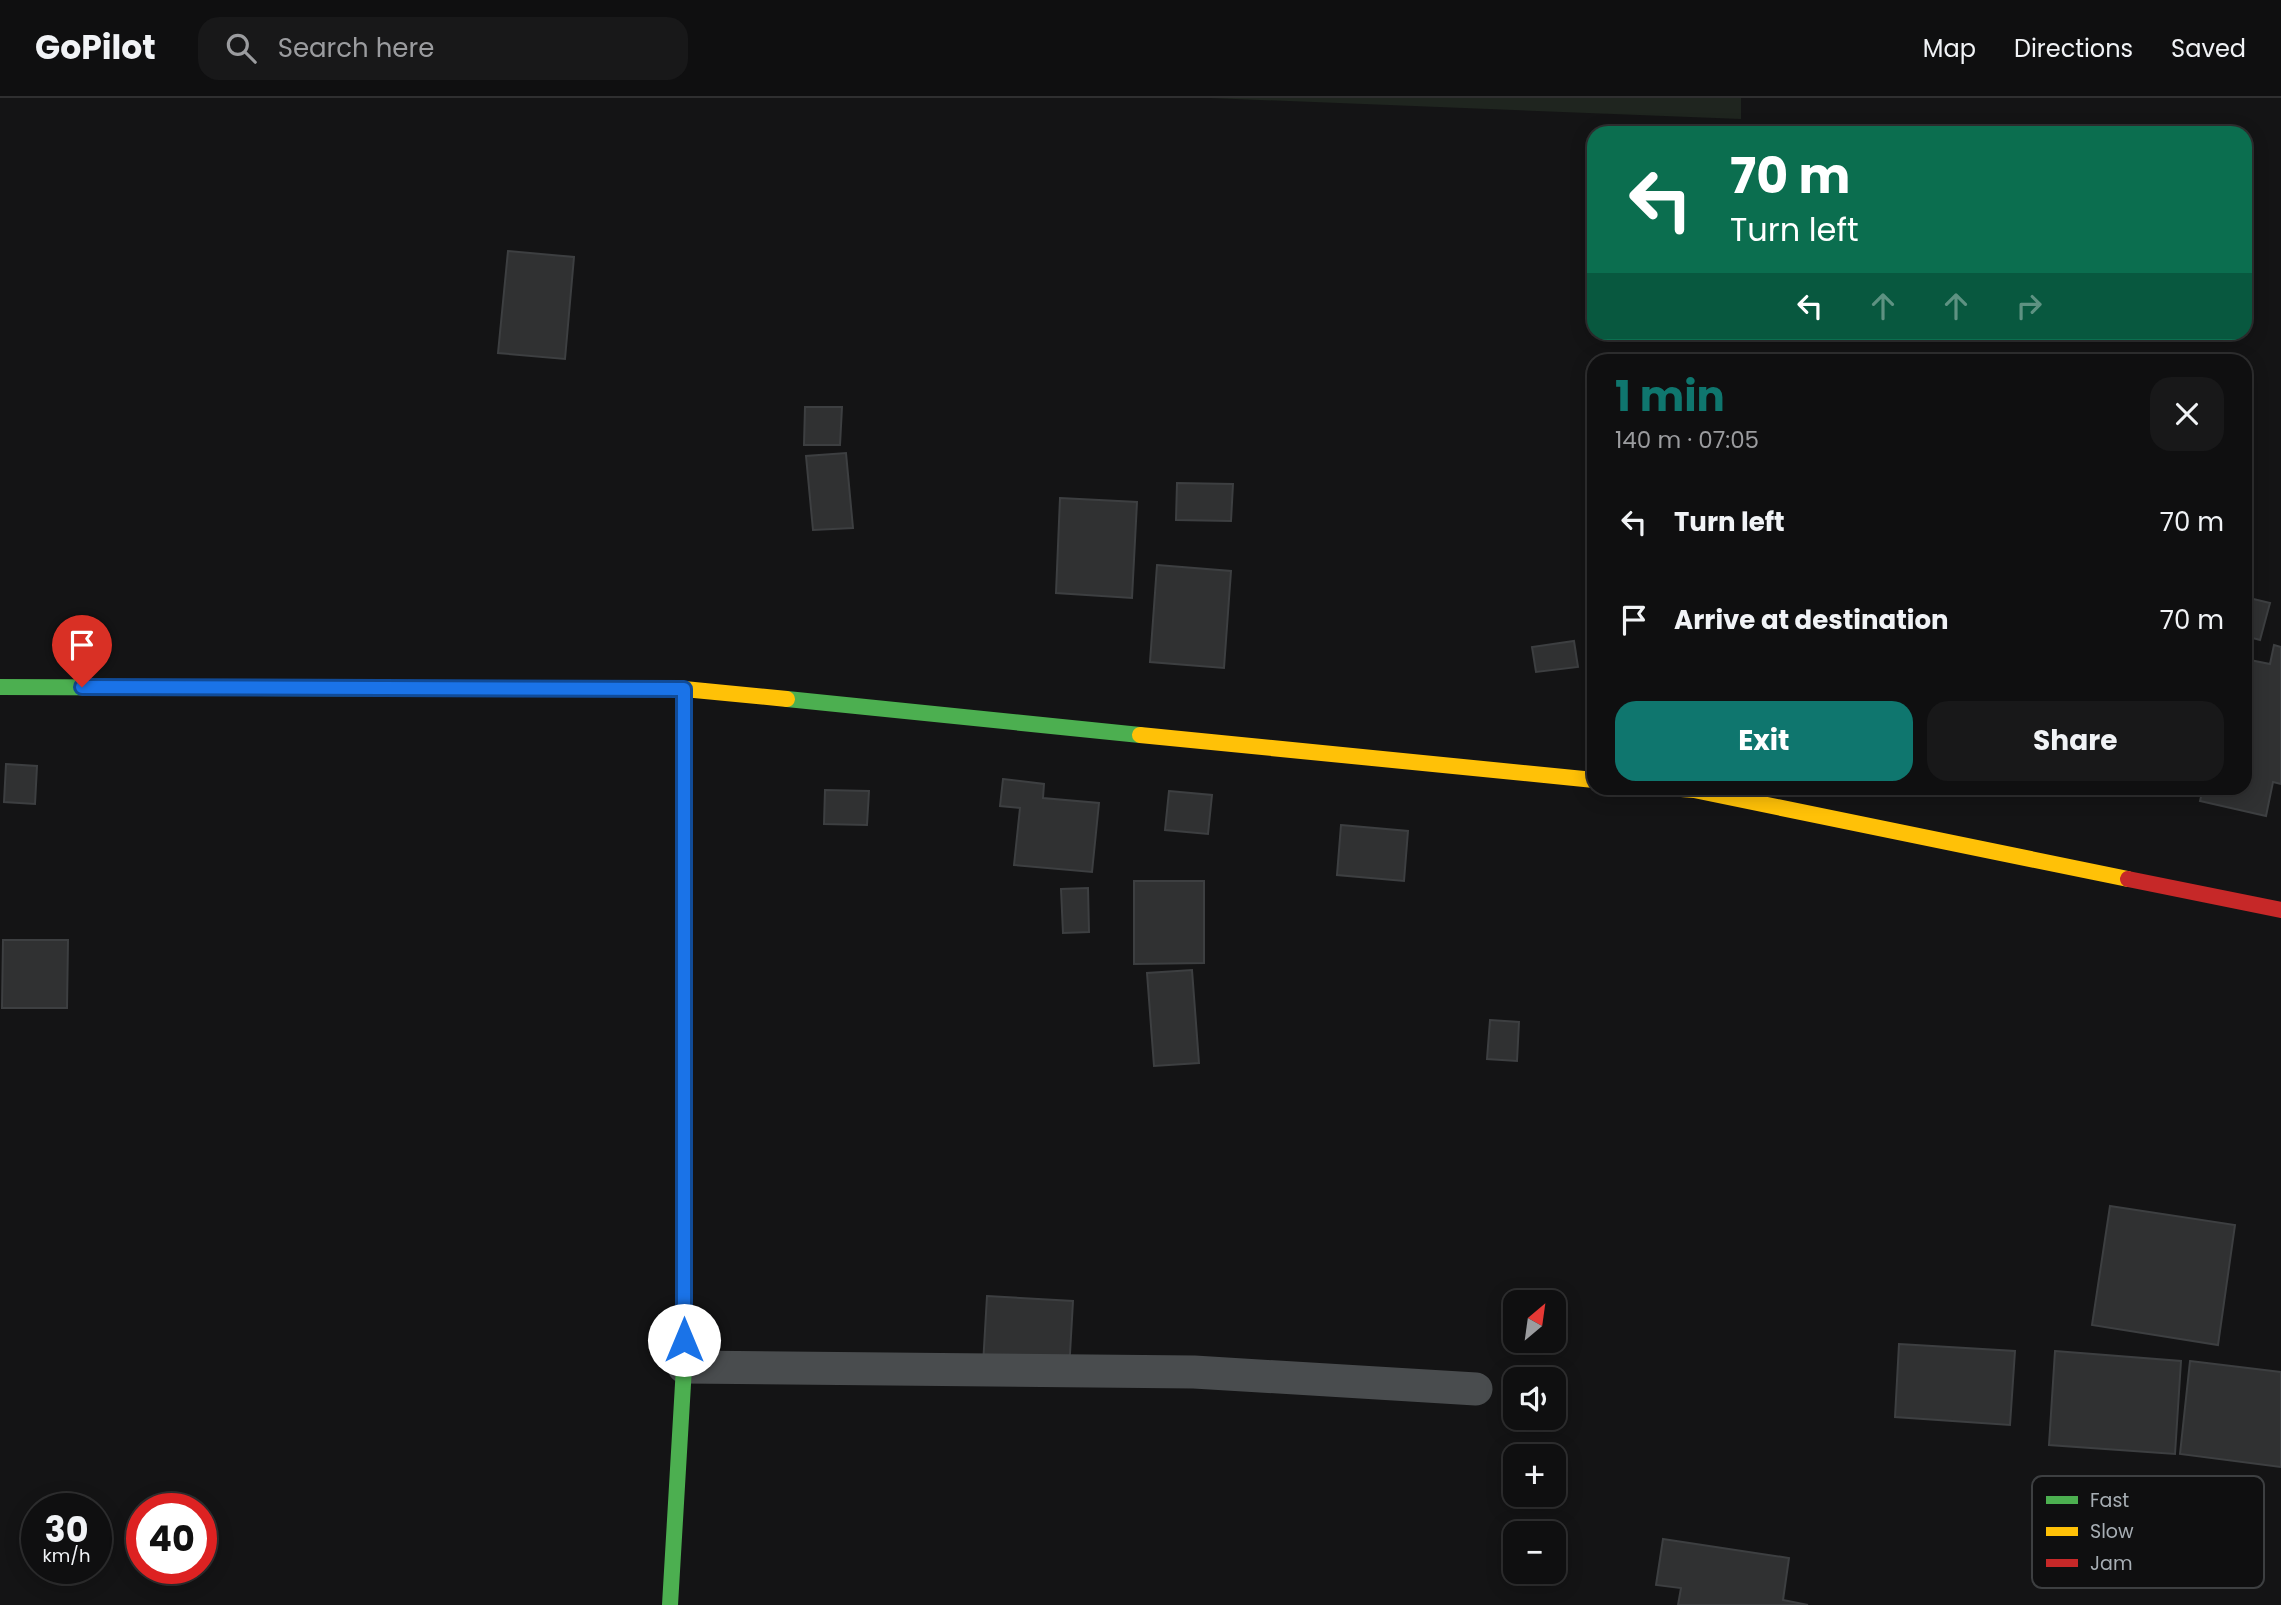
<!DOCTYPE html>
<meta charset="utf-8">
<style>
:root{--surface:#0f0f10;--page:#181819;--text:#f1f3f6;--muted:#9b9c9f;--line:#2f2f30;--accent:#0f766e}
body{margin:0;font-family:Poppins,sans-serif;background:var(--page);color:var(--text);height:100vh;display:flex;flex-direction:column;font-size:26px;white-space:nowrap}
*{box-sizing:border-box;margin:0}
p{font-size:23px;color:var(--muted)}
.icon{flex:none;width:38px;height:38px;fill:none;stroke:currentColor;stroke-width:2;stroke-linecap:round;stroke-linejoin:round}
.map{position:relative;flex:1;overflow:hidden}
.panel{position:absolute;left:1587px;top:256px;width:665px;height:441px;display:flex;flex-direction:column;background:var(--surface);border-radius:21px;box-shadow:0 4px 18px #0003,0 0 0 2px var(--line)}
.panel>*{flex:none}
.guide{position:absolute;left:1587px;top:28px;width:665px;height:214px;border-radius:21px;box-shadow:0 4px 18px #0003,0 0 0 2px var(--line);background:#0b6e4f;color:#fff;overflow:hidden}
.needle{width:46px;rotate:29deg}
.tools{position:absolute;left:1503px;top:1192px;display:grid;gap:14px}
.tools a{display:grid;place-items:center;width:63px;height:63px;border-radius:14px;background:var(--surface);box-shadow:0 4px 18px #0003,0 0 0 2px var(--line);font-size:35px}
.speed{position:absolute;left:21px;top:1395px;display:flex;gap:14px;font-size:35px;font-weight:700;text-align:center}
.speed>*{display:grid;place-content:center;width:91px;height:91px;border-radius:50%;background:var(--surface);box-shadow:0 4px 18px #0003,0 0 0 2px var(--line);line-height:1}
.speed small{font-size:18px;font-weight:400}
.speed .limit{border:10px solid #d22;background:#fff;color:#111}
.pin{position:absolute;display:grid;place-items:center;width:60px;height:60px;color:#fff;margin:-72px -30px;border-radius:50% 50% 50% 0;rotate:-45deg;box-shadow:0 0 7px #0007}
.pin .icon{rotate:45deg}
.me{position:absolute;width:77px;margin:-38px;rotate:0deg;stroke-linejoin:round;filter:drop-shadow(0 0 5px #0008)}
.turn{display:flex;align-items:center;gap:24px;height:147px;padding:0 28px;font-size:32px}
.turn .icon{width:91px;height:91px;stroke-width:2.5}
.turn b{display:block;font-size:49px;line-height:60px}
.lanes{display:flex;align-items:center;height:66px;padding:0 28px;background:#0003;justify-content:center;gap:35px;direction:ltr}
.lanes .off{opacity:.35}
.round{display:grid;place-items:center;flex:none;width:74px;height:74px;border-radius:21px;background:var(--page)}
.summary{display:flex;align-items:center;justify-content:space-between;height:119px;padding:0 28px}
h1{font-size:42px;font-weight:700;line-height:52px;color:var(--accent)}
.primary-button{display:flex;gap:14px;margin-top:auto;padding:14px 28px}
.primary-button a{flex:1;height:80px;border-radius:21px;background:var(--accent);color:#fff;font-size:28px;font-weight:700;line-height:80px;text-align:center}
.primary-button a+a{background:var(--page);color:var(--text)}
ul{padding:0;list-style:none}
li{display:flex;align-items:center;gap:21px;height:98px;padding:0 28px}
li div{flex:1}
li b{display:block;font-size:26px}
li em{font-style:normal}
header{display:flex;align-items:center;gap:42px;box-sizing:border-box;height:98px;padding:0 35px;background:var(--surface);border-bottom:2px solid var(--line)}
header strong{font-size:33px}
nav{display:flex;gap:38px;margin-inline-start:auto;font-size:24px}
.search{width:490px;height:63px;background:var(--page);display:flex;align-items:center;gap:18px;box-sizing:border-box;padding:0 24px;border-radius:21px;color:var(--muted);font-size:26px}
.map>svg:first-child{display:block}
.green{fill:#1f251f}
.building{fill:#303132;stroke:#3d3f41;stroke-width:2}
.lines{fill:none;stroke-linecap:round;stroke-linejoin:round}
.lane{stroke:#494c4e;stroke-width:33}
.fast{stroke:#4caf50;stroke-width:16}
.slow{stroke:#ffc107;stroke-width:16}
.jam{stroke:#c62828;stroke-width:16}
.route-casing{stroke:#114b97;stroke-width:18}
.route{stroke:#1a73e8;stroke-width:12}
.key{fill:#0f0f10;stroke:#3d3f41;stroke-width:2}
.key-label{font-size:19px;fill:#a7aeb4}
</style>
<header>
<strong>GoPilot</strong>
<div class="search"><svg class="icon" aria-label="search" viewBox="0 0 24 24"><circle cx="10" cy="10" r="6"/><path d="M15 15l6 6"/></svg>Search here</div>
<nav><a>Map</a><a>Directions</a><a>Saved</a></nav>
</header>
<div class="map">
<svg width="2281" height="1507" viewBox="0 0 2281 1507">
<rect width="100%" height="100%" fill="#141415"/>
<path class="green" d="M1210,0H1741V21Z"/>
<path class="building" d="M508,153L574,159L565,261L498,255Z
M805,309H842L840,347H804Z
M846,355L853,430L813,432L806,358Z
M1177,385L1233,386L1231,423L1176,422Z
M1060,400L1137,404L1132,500L1056,495Z
M1157,467L1231,473L1224,570L1150,564Z
M2245,499L2270,505L2260,542L2245,538Z
M1574,543L1578,569L1536,574L1532,549Z
M2274,547L2281,549V686L2273,684L2266,718L2200,703L2203,690H2245V561L2270,566Z
M6,666L37,668L35,706L4,704Z
M1003,681L1044,686L1043,700L1099,705L1092,774L1014,767L1020,710L1000,708Z
M825,692L869,693L867,727L824,726Z
M1169,693L1212,697L1208,736L1165,732Z
M1341,727L1408,733L1404,783L1337,777Z
M1134,783H1204V865L1134,866Z
M1088,790L1089,834L1063,835L1061,791Z
M3,842H68L67,910H2Z
M1192,872L1199,965L1154,968L1147,875Z
M1490,922L1519,924L1517,963L1487,961Z
M2110,1108L2235,1127L2218,1247L2092,1227Z
M987,1198L1073,1203L1069,1273L983,1267Z
M1899,1246L2015,1253L2010,1327L1895,1319Z
M2055,1253L2181,1263L2175,1356L2049,1347Z
M2190,1263L2281,1274V1369L2180,1356Z
M1663,1441L1789,1460L1783,1502L1808,1507H1678L1681,1490L1656,1487Z"/>
<g class="lines">
<path class="lane" d="M684,1269L1194,1274L1476,1291"/>
<path class="fast" d="M0,589L578,591
M787,601L1140,637
M670,1507L684,1269V1078"/>
<path class="slow" d="M1140,637L1594,682
M1669,690L1694,692L2128,781
M684,1078V591L787,601"/>
<path class="jam" d="M578,591H684
M2128,781L2281,812"/>
</g>
<g class="lines">
<g class="route-casing">
<path id="route" d="M82,589L684,591V1242"/>
</g>
<use href="#route" class="route"/>
</g>
<rect x="2032" y="1378" width="232" height="112" rx="10" class="key"/>
<rect x="2046" y="1398" width="32" height="8" fill="#4caf50"/>
<rect x="2046" y="1429" width="32" height="9" fill="#ffc107"/>
<rect x="2046" y="1461" width="32" height="8" fill="#c62828"/>
<g class="key-label">
<text x="2090" y="1409">Fast</text>
<text x="2090" y="1440">Slow</text>
<text x="2090" y="1472">Jam</text>
</g>
</svg>
<div class="tools">
<a><svg class="needle" viewBox="-14 -14 28 28"><path d="M0-13l5 13h-10z" fill="#e53935"/><path d="M0 13l5-13h-10z" fill="#9b9c9f"/></svg></a>
<a><svg class="icon" aria-label="sound" viewBox="0 0 24 24"><path d="M4 9h4l5-4v14l-5-4H4zM17 9q2 3 0 6"/></svg></a>
<a>+</a>
<a>−</a>
</div>
<div class="speed"><div>30<small>km/h</small></div><div class="limit">40</div></div>
<div class="pin" style="left:82px;top:589px;background:#d93025"><svg class="icon" aria-label="arrive" viewBox="0 0 24 24"><path d="M6 21V4h12l-3 4 3 4H6"/></svg></div>
<svg class="me" style="left:684px;top:1242px" viewBox="-20 -20 40 40"><circle r="19" fill="#fff"/><path d="M0-13L10 11 0 6-10 11z" fill="#1a73e8"/></svg>
<div class="guide">
<div class="turn"><svg class="icon" aria-label="left" viewBox="0 0 24 24"><path d="M17 20v-9H6M10 6l-5 5 5 5"/></svg><div><b>70 m</b>Turn left</div></div>
<div class="lanes"><svg class="icon" aria-label="left" viewBox="0 0 24 24"><path d="M17 20v-9H6M10 6l-5 5 5 5"/></svg><svg class="icon off" aria-label="ahead" viewBox="0 0 24 24"><path d="M12 20V5M6 11l6-6 6 6"/></svg><svg class="icon off" aria-label="ahead" viewBox="0 0 24 24"><path d="M12 20V5M6 11l6-6 6 6"/></svg><svg class="icon off" aria-label="right" viewBox="0 0 24 24"><path d="M7 20v-9h11M14 6l5 5-5 5"/></svg></div>
</div>
<section class="panel">
<div class="summary"><div><h1>1 min</h1><p>140 m · 07:05</p></div><a class="round"><svg class="icon" aria-label="close" viewBox="0 0 24 24"><path d="M6 6l12 12M18 6L6 18"/></svg></a></div>
<ul>
<li><svg class="icon" aria-label="left" viewBox="0 0 24 24"><path d="M17 20v-9H6M10 6l-5 5 5 5"/></svg><div><b>Turn left</b></div><em>70 m</em></li>
<li><svg class="icon" aria-label="arrive" viewBox="0 0 24 24"><path d="M6 21V4h12l-3 4 3 4H6"/></svg><div><b>Arrive at destination</b></div><em>70 m</em></li>
</ul>
<div class="primary-button"><a>Exit</a><a>Share</a></div>
</section>
</div>
